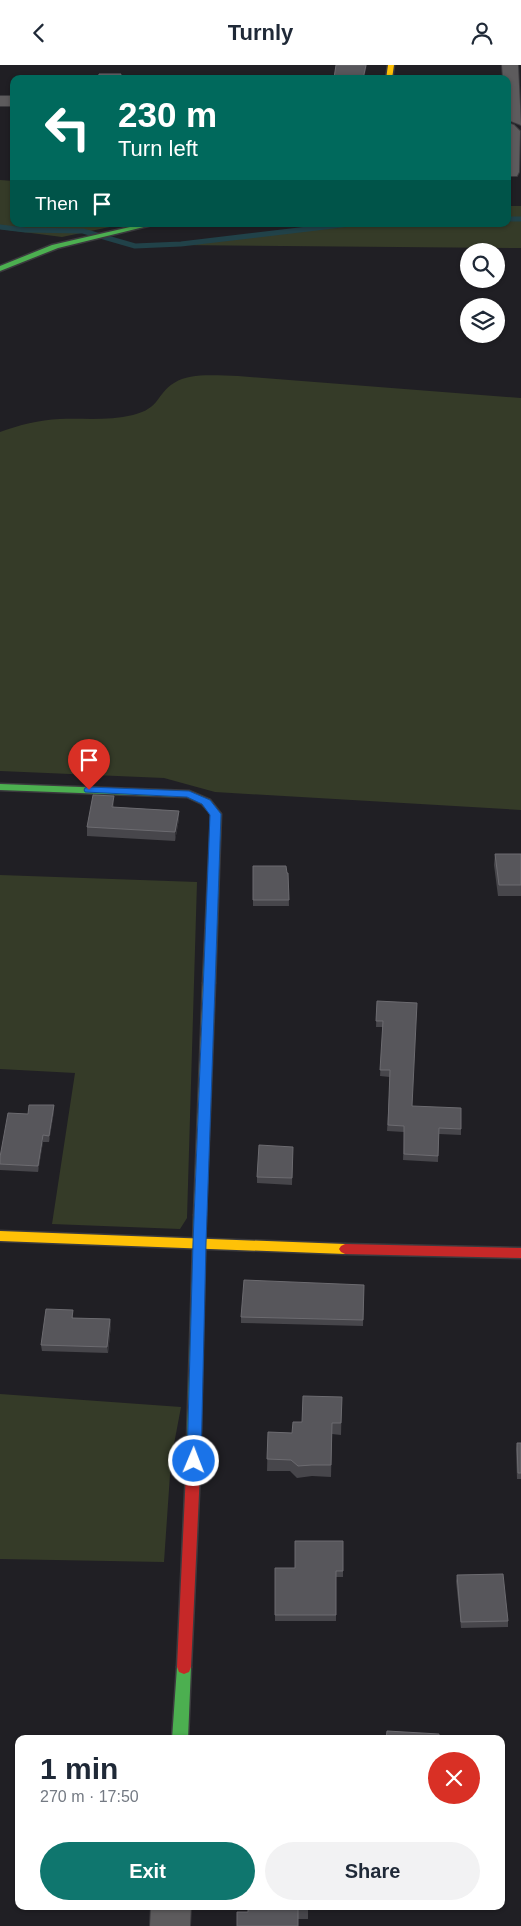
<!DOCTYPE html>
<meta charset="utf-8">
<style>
:root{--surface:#fff;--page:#f2f2f3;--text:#1f2937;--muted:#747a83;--accent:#0f766e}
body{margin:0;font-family:Helvetica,sans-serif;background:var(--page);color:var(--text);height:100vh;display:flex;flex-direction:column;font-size:19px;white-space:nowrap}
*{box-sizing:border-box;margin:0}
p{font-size:16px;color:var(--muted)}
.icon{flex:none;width:28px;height:28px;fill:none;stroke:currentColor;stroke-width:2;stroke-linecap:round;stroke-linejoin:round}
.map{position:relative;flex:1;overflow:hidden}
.side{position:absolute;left:15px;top:1670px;width:490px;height:175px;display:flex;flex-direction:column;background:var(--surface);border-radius:10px;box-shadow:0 1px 4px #0004}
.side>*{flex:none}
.guide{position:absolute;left:10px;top:10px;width:501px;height:152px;border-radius:10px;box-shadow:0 1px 4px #0004;background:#00695c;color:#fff;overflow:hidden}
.buttons{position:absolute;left:460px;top:178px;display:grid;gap:10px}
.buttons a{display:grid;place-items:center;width:45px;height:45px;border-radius:50%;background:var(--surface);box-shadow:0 1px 4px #0004;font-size:25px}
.pin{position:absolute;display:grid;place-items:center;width:42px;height:42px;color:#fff;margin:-51px -21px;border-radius:50% 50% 50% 0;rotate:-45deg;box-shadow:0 0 5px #0007}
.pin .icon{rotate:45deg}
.me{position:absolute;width:55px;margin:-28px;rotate:1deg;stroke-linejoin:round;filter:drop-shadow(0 0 4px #0008)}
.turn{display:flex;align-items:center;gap:18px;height:105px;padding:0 25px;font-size:22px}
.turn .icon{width:65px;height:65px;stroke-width:2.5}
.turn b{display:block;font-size:35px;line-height:42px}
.then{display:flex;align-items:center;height:48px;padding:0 25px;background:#0003;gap:10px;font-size:19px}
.round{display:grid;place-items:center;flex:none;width:52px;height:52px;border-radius:26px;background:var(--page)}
.headline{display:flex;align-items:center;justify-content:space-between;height:85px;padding:0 25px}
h1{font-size:30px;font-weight:700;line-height:38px}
.button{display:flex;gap:10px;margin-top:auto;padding:10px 25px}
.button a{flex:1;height:58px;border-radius:30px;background:var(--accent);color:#fff;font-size:20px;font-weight:700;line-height:58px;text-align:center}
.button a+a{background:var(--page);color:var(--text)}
header{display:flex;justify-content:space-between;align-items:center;height:65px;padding:0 25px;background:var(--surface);font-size:22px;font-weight:700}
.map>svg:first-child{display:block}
.green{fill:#353b28}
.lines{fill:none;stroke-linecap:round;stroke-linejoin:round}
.stream{stroke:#214249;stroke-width:5}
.street-casing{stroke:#3b3a3e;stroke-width:2}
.fast-casing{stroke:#3b3a3e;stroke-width:3}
.slow-casing{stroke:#3b3a3e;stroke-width:3}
.jam-casing{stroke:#3b3a3e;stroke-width:3}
.street{fill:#5d5b5d;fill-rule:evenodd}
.fast{fill:#4caf50;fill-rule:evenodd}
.slow{fill:#ffc107;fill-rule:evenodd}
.jam{fill:#c62828;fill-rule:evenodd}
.wall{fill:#47464b}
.shaded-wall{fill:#313035}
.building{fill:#57565b;stroke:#6c6b70}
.route{fill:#1a73e8;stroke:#114b97}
</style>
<header><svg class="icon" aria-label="back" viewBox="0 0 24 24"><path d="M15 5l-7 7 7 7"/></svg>Turnly<svg class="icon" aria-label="person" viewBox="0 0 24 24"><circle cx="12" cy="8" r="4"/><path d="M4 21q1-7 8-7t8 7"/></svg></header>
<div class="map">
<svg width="521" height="1861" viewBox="0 0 521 1861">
<rect width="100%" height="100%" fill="#201f24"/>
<path class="green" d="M0,115L14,116V159H124L62,172L0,164Z
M508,141H521V183L177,180L335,159H508Z
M238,311L521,333V745L215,727L164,713L0,706V367C19,360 39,355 60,354C84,353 109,356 133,350C161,343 156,329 174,318C191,307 218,311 238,311Z
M0,810L197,817L187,1153L180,1164L52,1159L75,1008L0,1004Z
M0,1329L181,1342L171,1395L164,1497L0,1494Z"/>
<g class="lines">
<path class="stream" d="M508,154H521
M0,162L25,165L83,166L135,181L181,179L350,159"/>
<g class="street-casing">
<path id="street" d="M502,0H518L521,60L508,55V14H503Z
M0,31H14V41H0Z
M508,58L514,60L520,66L519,107L517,111H508Z
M151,1841H191L190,1861H150Z"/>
</g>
<g class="fast-casing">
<path id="fast" d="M143,159H156L58,183L0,206V201L52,180Z
M0,719L189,726L210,735L221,749L215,918L213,921L209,922L203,918L211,749L202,739L187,732L0,725Z
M200,1145L204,1147L206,1150L200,1407L198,1411L193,1413L188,1411L186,1407L194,1150L196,1147Z
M184,1595L189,1597L191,1602L188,1674H172L177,1602L179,1597Z"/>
</g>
<g class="slow-casing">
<path id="slow" d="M388,0H394L392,14H386Z
M209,914L215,918L206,1150L204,1153H196L194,1150L203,918Z
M0,1166L345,1179L349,1181L351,1184L349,1187L345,1189L0,1176Z"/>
</g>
<g class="jam-casing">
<path id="jam" d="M345,1179L521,1183V1193L345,1189L341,1187L339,1184L341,1181Z
M193,1401L198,1403L200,1407L191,1602L189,1607L184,1609L179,1607L177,1602L186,1407L188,1403Z"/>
</g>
<use href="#street" class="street"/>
<use href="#fast" class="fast"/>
<use href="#slow" class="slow"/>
<use href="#jam" class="jam"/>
</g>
<path class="wall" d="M114,740V742L179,746V754L175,776L87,771V762Z
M495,789H521V831H498L494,800Z
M253,801L288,808L289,841H253Z
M377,936L412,1041L461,1064V1070L439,1069L438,1097L403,1095L404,1067L387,1066L390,1012L380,1011L383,962H376Z
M54,1040V1046L49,1077H43L38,1107L0,1105V1092L28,1049Z
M293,1082L292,1120L257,1118V1112Z
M364,1220L363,1261L241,1258V1252Z
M73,1251V1253L110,1254L111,1260L108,1288L42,1286L41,1280Z
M342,1332L341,1370L332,1369L331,1412L312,1411L297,1413L290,1406H267L268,1367L292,1368Z
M517,1378H521V1414H517L516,1384Z
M275,1503H295L343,1506V1512H336V1556H275Z
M457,1510L508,1556V1562L461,1563L456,1516Z
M308,1841V1854H298L248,1847Z"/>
<path class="shaded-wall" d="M366,0H367L364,14H363Z
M114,731V740L112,750V742Z
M179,746V754L175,776V767Z
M54,1040V1046L49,1077V1071Z
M43,1070V1077L38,1107V1101Z
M110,1254L111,1260L108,1288L107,1282Z"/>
<path class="building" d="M336,0H366L363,14H317L318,12L334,13Z
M99,9H121L120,14H98Z
M93,730L114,731L112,742L179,746L175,767L87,762Z
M495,789H521V820H499Z
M253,801H286L287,808H288L289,835H253Z
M377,936L417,938L412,1041L461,1043V1064L439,1063L438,1091L404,1089V1061L388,1060L390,1005H380L383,956H376Z
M29,1040H54L49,1071L43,1070L38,1101L0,1099V1092L8,1048L28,1049Z
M259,1080L293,1082L292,1113L257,1112Z
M244,1215L364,1220L363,1255L241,1252Z
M46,1244L73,1245L72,1253L110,1254L107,1282L41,1280Z
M303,1331L342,1332L341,1358H332L331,1400H312L298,1401L291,1395L267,1394L268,1367L292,1368L293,1357H302Z
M517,1378H521V1408H518Z
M295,1476H343V1506H336V1550H275V1503H295Z
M503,1509L508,1556L461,1557L457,1510Z
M387,1666L439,1669V1674H386Z
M248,1841L273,1842L308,1841V1843H298V1861H237V1847H248Z"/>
<path class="route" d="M89,722L189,726L210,735L221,749L206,1178L201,1396L199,1400L194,1402L189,1400L187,1396L193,1178L210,750L202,739L187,732L85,727L84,725L85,723Z"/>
</svg>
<div class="buttons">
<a><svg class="icon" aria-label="search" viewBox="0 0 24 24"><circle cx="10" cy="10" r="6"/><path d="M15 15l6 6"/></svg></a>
<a><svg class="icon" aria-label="layers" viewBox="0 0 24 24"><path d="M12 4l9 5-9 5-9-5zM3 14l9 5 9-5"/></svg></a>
</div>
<div class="pin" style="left:89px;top:725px;background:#d93025"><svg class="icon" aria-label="arrive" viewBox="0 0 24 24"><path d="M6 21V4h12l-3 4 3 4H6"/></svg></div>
<svg class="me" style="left:194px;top:1396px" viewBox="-20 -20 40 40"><circle r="17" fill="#1a73e8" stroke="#fff" stroke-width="3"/><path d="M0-11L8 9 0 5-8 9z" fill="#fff"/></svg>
<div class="guide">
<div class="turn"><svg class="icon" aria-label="left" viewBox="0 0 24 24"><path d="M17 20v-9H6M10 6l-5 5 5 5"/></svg><div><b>230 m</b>Turn left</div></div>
<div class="then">Then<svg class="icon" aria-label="arrive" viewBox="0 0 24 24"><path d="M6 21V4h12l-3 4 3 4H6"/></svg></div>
</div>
<section class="side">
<div class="headline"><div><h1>1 min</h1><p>270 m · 17:50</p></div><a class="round" style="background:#d93025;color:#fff"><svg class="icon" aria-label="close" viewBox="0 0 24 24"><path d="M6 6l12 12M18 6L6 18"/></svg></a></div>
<div class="button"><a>Exit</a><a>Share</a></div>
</section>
</div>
